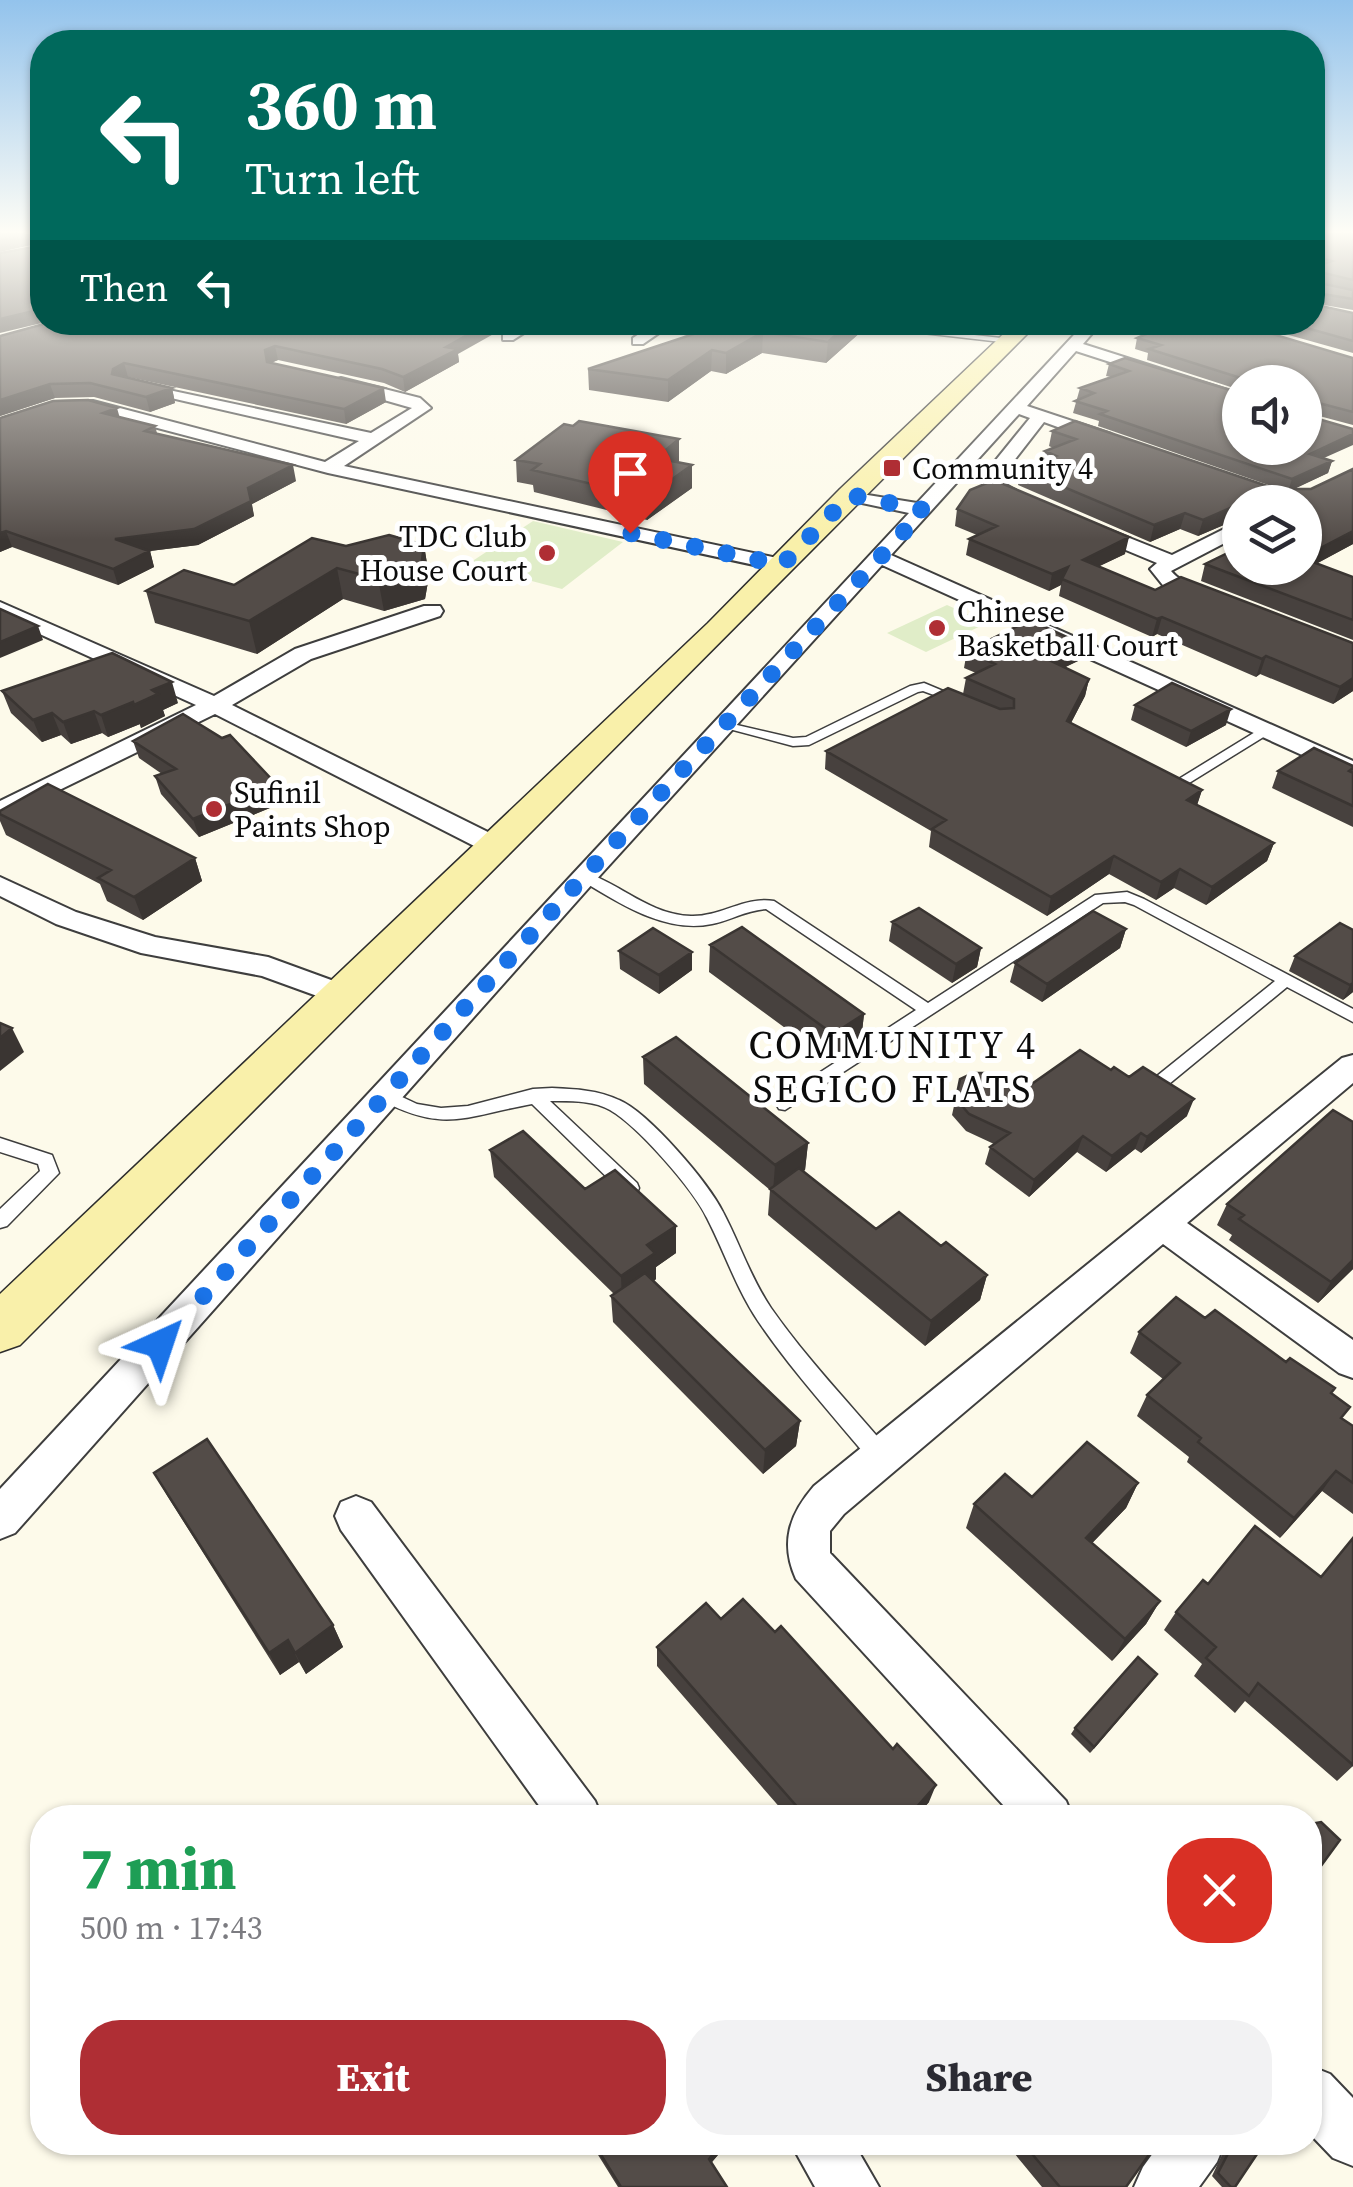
<!DOCTYPE html>
<meta charset="utf-8">
<style>
:root{--surface:#fff;--page:#f2f2f3;--text:#2b2b33;--muted:#7c7c81;--accent:#af2e34}
body{margin:0;font-family:"Source Serif 4",serif;background:var(--page);color:var(--text);height:100vh;display:flex;flex-direction:column;font-size:38px;white-space:nowrap}
*{box-sizing:border-box;margin:0}
p{font-size:32px;color:var(--muted)}
.icon{flex:none;width:55px;height:55px;fill:none;stroke:currentColor;stroke-width:2;stroke-linecap:round;stroke-linejoin:round}
.map{position:relative;flex:1;overflow:hidden}
.details{position:absolute;left:30px;top:1805px;width:1292px;height:350px;display:flex;flex-direction:column;background:var(--surface);border-radius:40px;box-shadow:0 2px 8px #0004}
.details>*{flex:none}
.hud{position:absolute;left:30px;top:30px;width:1295px;height:305px;border-radius:40px;box-shadow:0 2px 8px #0004;background:#00695c;color:#fff;overflow:hidden}
.buttons{position:absolute;left:1222px;top:365px;display:grid;gap:20px}
.buttons a{display:grid;place-items:center;width:100px;height:100px;border-radius:50%;background:var(--surface);box-shadow:0 2px 8px #0004;font-size:50px}
.pin{position:absolute;display:grid;place-items:center;width:85px;height:85px;color:#fff;margin:-102px -42px;border-radius:50% 50% 50% 0;rotate:-45deg;box-shadow:0 0 10px #0007}
.pin .icon{rotate:45deg}
.me{position:absolute;width:110px;margin:-55px;rotate:42deg;stroke-linejoin:round;filter:drop-shadow(0 0 8px #0008)}
.turn{display:flex;align-items:center;gap:35px;height:210px;padding:0 50px;font-size:45px}
.turn .icon{width:130px;height:130px;stroke-width:2.5}
.turn b{display:block;font-size:70px;line-height:85px}
.then{display:flex;align-items:center;height:95px;padding:0 50px;background:#0003;gap:20px;font-size:38px}
.round{display:grid;place-items:center;flex:none;width:105px;height:105px;border-radius:40px;background:var(--page)}
.summary{display:flex;align-items:center;justify-content:space-between;height:170px;padding:0 50px}
h1{font-size:60px;font-weight:800;line-height:75px;color:#1e9e55}
.primary-button{display:flex;gap:20px;margin-top:auto;padding:20px 50px}
.primary-button a{flex:1;height:115px;border-radius:40px;background:var(--accent);color:#fff;font-size:40px;font-weight:800;line-height:115px;text-align:center}
.primary-button a+a{background:var(--page);color:var(--text)}
.map>svg:first-child{display:block}
.pitch{fill:#e0edc8}
.lines{fill:none;stroke-linecap:round;stroke-linejoin:round}
.lane-casing{stroke:#3e3e3e;stroke-width:3}
.street-casing{stroke:#3e3e3e;stroke-width:4}
.secondary-casing{stroke:#2d2d2d;stroke-width:3}
.lane{fill:#fff;fill-rule:evenodd}
.street{fill:#fff;fill-rule:evenodd}
.secondary{fill:#f9f0aa;fill-rule:evenodd}
.wall{fill:#47413e}
.shaded-wall{fill:#3a3532}
.building{fill:#534c48;stroke:#3a3532;stroke-width:2.5}
.route{stroke:#1a73e8;stroke-width:18;stroke-dasharray:0 32.4}
.poi-dot{fill:#af2e34;stroke:#fff;stroke-width:4}
.labels{text-anchor:middle;dominant-baseline:central;stroke-width:10;stroke-linejoin:round;paint-order:stroke}
.far-poi-label{font-size:30px;fill:#0b0b0b;stroke:#fff;text-anchor:start}
.neighbourhood-label{font-size:38px;letter-spacing:2.5px;fill:#0b0b0b;stroke:#fff}
</style>
<div class="map">
<svg width="1353" height="2187" viewBox="0 0 1353 2187">
<rect width="100%" height="100%" fill="#fdfaea"/>
<path class="pitch" d="M533,521L623,542L562,589L468,564Z
M947,605L987,623L926,652L887,633Z"/>
<g class="lines">
<g class="lane-casing">
<path id="lane" d="M876,324L1010,339L1014,341L1010,343L879,328Z
M924,683L967,701L961,705L923,691L918,692L809,745L793,746L718,726L724,722L793,738L806,737L910,686Z
M1265,726L1271,730L1270,733L1181,788H1171L1169,785Z
M584,872C621,884 650,915 691,916C720,917 745,896 774,901L928,1003L1095,895L1127,892L1144,899L1353,1009V1022L1287,987L1169,1084H1157L1154,1080L1157,1076L1275,981L1134,905L1125,902L1103,903L785,1110L779,1109L776,1104L779,1099L916,1010L766,909C747,910 731,920 712,924C664,934 618,902 579,879V873Z
M552,1088C575,1089 598,1090 619,1100C649,1113 708,1182 723,1212C740,1244 750,1277 771,1308C806,1358 849,1403 889,1450L892,1457L889,1464L881,1467L873,1464C834,1417 792,1371 758,1321C736,1288 725,1253 707,1218C693,1189 638,1126 610,1110C592,1100 570,1101 550,1101L637,1183L639,1188L637,1193H623L532,1104C465,1116 445,1134 379,1099L376,1095L385,1089L417,1104L441,1108L468,1106L533,1089Z
M0,1138L52,1155L59,1173L7,1226L0,1228V1209L40,1171L38,1164L0,1152Z"/>
</g>
<g class="street-casing">
<path id="street" d="M523,322H541L513,340H503V334Z
M657,322H675L643,344H633V338Z
M1086,322H1102L1083,344L1240,394V404L1076,351L1027,406L1111,434V442H1099L1044,422L1002,476L1001,482L1037,503L1035,507H1021L983,484L987,471L1030,418L1019,414L891,555L1353,761V778L882,565L594,882L15,1533L0,1539V1489L909,513L843,499V491L917,503Z
M341,378L420,398L431,408L344,466L782,559L792,565L782,571L328,473L93,411L57,412L0,431V420L55,402L93,401L325,462L359,441L123,387L131,382L371,433L412,408L335,386V380Z
M1087,521L1172,555L1240,521V535L1171,571C1184,587 1206,584 1219,597L1209,603L1166,589L1150,569L1157,563L1080,531V523Z
M0,602L214,696L295,649L424,606H440L443,611L440,616L311,659L232,705L504,840L508,846L504,852H486L215,714L0,819V801L196,705L0,616Z
M0,877L76,912L155,937L268,957L353,988L357,995L353,1002L342,1005L262,976L141,953L56,924L0,896Z
M1353,1055V1083L1187,1223L1353,1340V1378L1339,1373L1163,1244L844,1514L830,1531V1553L1066,1801L1073,1818H1015L796,1579C780,1543 789,1515 814,1486L1342,1058Z
M356,1496L371,1502L595,1801L602,1818H548L341,1530L335,1516L341,1502Z
M1310,2066L1330,2074L1353,2098V2166L1333,2158L1310,2134Z
M790,2142H853L879,2187H815Z
M1161,2142H1225L1217,2162L1199,2187H1134L1143,2167Z"/>
</g>
<g class="secondary-casing">
<path id="secondary" d="M1016,322H1039L20,1345L0,1352V1294L708,623L840,489Z"/>
</g>
<use href="#lane" class="lane"/>
<use href="#street" class="street"/>
<use href="#secondary" class="secondary"/>
</g>
<path class="wall" d="M1312,234H1353V310L1312,303Z
M1353,313V353L1242,322H1312Z
M667,322H872L826,363L762,353L726,374L711,371L668,402L589,390L588,369L689,336L667,332Z
M1153,322H1232L1353,358V425L1308,413L1324,458L1332,461L1328,473L1293,489H1311L1353,469V544L1316,564L1353,577V640L1201,581L1205,564L1233,550L1224,546L1229,530L1240,523V568L1305,502H1240V518L1198,536L1180,529L1150,542L1018,485L1021,469L1043,461L1045,451L1053,448L1049,446L1052,431L1280,489L1098,426L1099,421L1073,413L1080,388L1111,377L1106,376L1109,364L1125,358L1240,448L1305,382H1240V390L1147,360L1148,353L1135,349L1137,338L1151,332Z
M0,336L458,354L459,362L405,392L384,383L278,360L271,363L386,402L346,424L128,377L172,388L175,403L150,412L94,397L55,398L0,416Z
M120,417L155,426L157,433L296,481L252,504L254,516L198,545L150,551L154,567L118,585L12,547L0,552V418Z
M679,439V461L677,462L692,465V488L647,520L534,492L533,485L517,482L516,460Z
M957,509L1125,554L1099,566L1155,590L1353,691L1333,704L1260,674L1256,677L1157,634L1152,637L1059,596L1061,585L1049,591L966,555L969,539L977,535L955,526Z
M424,545L429,576L425,599L384,611L343,599L257,654L155,623L146,591L234,585L346,546Z
M1082,644L1078,661L1065,667L1089,679L1085,696L1071,723L1202,790L1197,805L1274,843L1267,861L1206,905L1174,888L1156,900L1109,874L1047,916L929,847L931,831L825,769L826,751L963,694L966,678L976,673L964,668L967,651Z
M2,691L178,703L163,710L165,716L141,728L140,724L108,737L102,733L71,744L61,735L42,742L11,713Z
M1135,705L1226,725L1186,747L1131,720Z
M133,741L282,803L199,837L161,794L155,776L162,774L139,758Z
M1353,766V827L1272,788L1278,771Z
M0,811L195,858L202,881L143,920L107,901L100,884L6,835L0,821Z
M892,922L981,948L977,967L952,983L889,941Z
M1126,929L1120,948L1042,1002L1010,982L1015,963Z
M1353,930V992L1343,1000L1289,971L1295,956Z
M710,945L864,1014L861,1041L830,1061L709,972Z
M619,951L692,970L659,994L620,969Z
M643,1057L808,1143L805,1170L803,1171L876,1229L941,1246L987,1275L980,1300L925,1346L768,1215L770,1190L644,1084Z
M1111,1070L1187,1116L1141,1153L1135,1149L1106,1172L1077,1152L1029,1197L985,1164L990,1147L994,1144L966,1131L952,1115L960,1079L1026,1088Z
M490,1150L676,1226V1253L656,1267V1279L654,1281L800,1421L796,1446L763,1474L613,1322L611,1296L614,1294L494,1177Z
M1227,1204L1353,1269L1318,1303L1229,1240L1232,1235L1217,1225Z
M1205,1318L1286,1362L1332,1393L1342,1418L1353,1426V1514L1322,1491L1280,1538L1187,1462L1189,1457L1137,1416L1147,1395L1163,1379L1130,1353L1139,1332Z
M154,1473L333,1625L343,1647L306,1674L299,1662L280,1675L168,1497Z
M1138,1483L1126,1508L1092,1543L1160,1601L1146,1624L1112,1661L966,1528L974,1504Z
M1321,1577L1353,1766L1337,1781L1245,1701L1235,1713L1194,1676L1202,1664L1164,1630L1176,1612L1208,1584Z
M721,1619L929,1802L915,1818H789L657,1666V1647Z
M1152,1681L1090,1753L1071,1734L1075,1728Z
M590,2142H729L711,2163L727,2187H618Z
M1005,2142H1158L1126,2187H1042Z
M1228,2142H1251L1235,2187H1222L1212,2176Z"/>
<path class="shaded-wall" d="M25,234H38L41,243L0,252V239Z
M42,309V322H46L0,333V319Z
M490,322H515L458,354L459,362L405,392L403,377L446,347Z
M850,322H872L826,363L828,342Z
M763,332L762,353L726,374V353Z
M275,346L278,360L268,364L265,350Z
M712,350L711,371L668,402V380Z
M124,363L128,377L112,374L113,369Z
M50,384L55,398L0,416V400Z
M172,388L175,403L150,412L146,397Z
M384,388L386,402L346,424L344,409Z
M117,408L121,422L103,413Z
M1353,434V445L1306,466L1310,454Z
M679,439V461L656,480V458Z
M1332,461L1328,473L1288,492L1292,479Z
M293,465L296,481L252,504L248,488Z
M692,465V488L647,520V497Z
M251,501L254,516L198,545L150,551L154,567L118,585L113,569L115,539Z
M1240,504V518L1198,536L1203,520Z
M1185,513L1180,529L1150,542L1154,525Z
M6,531L12,547L0,552V533Z
M1353,531V544L1295,575L1305,568V556Z
M1129,537L1125,554L1079,576L1083,560Z
M424,545L429,576L425,599L384,611L378,579Z
M1068,567L1061,585L1049,591L1052,574Z
M337,568L343,599L257,654L249,621Z
M1162,617L1157,634L1152,637L1157,619Z
M38,626L43,640L0,658V642Z
M1082,644L1078,661L1045,677L1049,660Z
M1266,656L1260,674L1256,677L1262,659Z
M1353,678V691L1333,704L1340,687Z
M1089,679L1085,696L1063,738L1067,721Z
M172,682L178,703L163,710L165,716L141,728L134,705L152,690Z
M133,702L140,724L108,737L101,715Z
M1231,709L1226,725L1186,747L1191,731Z
M94,711L102,733L71,744L63,722Z
M52,713L61,735L42,742L33,720Z
M277,785L282,803L199,837L193,819Z
M1202,790L1196,808L1187,800Z
M1274,843L1267,861L1206,905L1212,887Z
M1114,856L1109,874L1047,916L1051,897Z
M195,858L202,881L143,920L134,897Z
M1180,869L1174,888L1156,900L1161,882Z
M1126,929L1120,948L1042,1002L1047,984Z
M981,948L977,967L952,983L956,964Z
M692,952V970L659,994V975Z
M1353,983V992L1343,1000L1350,985Z
M864,1014L861,1041L830,1061L833,1034Z
M12,1028L24,1052L0,1071V1038Z
M1194,1099L1187,1116L1141,1153L1147,1137Z
M1141,1133L1135,1149L1106,1172L1112,1156Z
M1083,1136L1077,1152L1029,1197L1034,1180Z
M808,1143L805,1170L773,1192L775,1165Z
M676,1226V1253L656,1267V1279L622,1303L621,1276L647,1245Z
M1353,1260V1269L1318,1303L1331,1282Z
M987,1275L980,1300L925,1346L931,1321Z
M800,1421L796,1446L763,1474L765,1450Z
M1336,1471L1322,1491L1280,1538L1294,1518Z
M1138,1483L1126,1508L1075,1561L1086,1538Z
M1160,1601L1146,1624L1112,1661L1125,1639Z
M333,1625L343,1647L306,1674L295,1653Z
M288,1640L299,1662L280,1675L269,1653Z
M1157,1674L1152,1681L1090,1753L1094,1747Z
M936,1785L929,1802L915,1818H907Z
M723,2142H729L707,2168L709,2159Z"/>
<path class="building" d="M0,234H25L0,239Z
M41,234H42V309L0,319V253L39,246Z
M1312,234H1353V280L1316,271L1312,274V267L1332,261L1312,256Z
M1312,277L1314,282L1353,290V299L1316,293L1312,302Z
M1312,304L1353,313V341L1285,322H1312Z
M51,322H490L446,347L458,349L403,377L382,369L275,346L265,350L267,362L384,388L344,409L124,363L113,369L112,374L172,388L146,397L90,383L50,384L0,400V336Z
M730,322H850L828,342L763,332L726,353L712,350L668,380L588,369Z
M1159,322H1232L1353,358V412L1307,400L1308,416L1353,429V434L1310,454L1332,461L1292,479L1100,414L1107,411L1075,401L1094,393L1080,388L1129,371L1109,364L1125,358L1240,393V448H1305V382H1245L1244,379L1149,349L1161,345L1137,338L1167,325Z
M88,400L117,408L103,413L155,426L145,431L293,465L248,488L251,501L194,529L115,539L149,551L113,569L6,531L0,533V418L53,401Z
M579,421L679,439L656,458L692,465L647,497L532,470L540,464L516,460L564,424L573,426Z
M1075,421L1276,489H1311L1353,469V531L1305,556V502H1246V501L1203,520L1185,513L1154,525L1021,469L1056,456L1045,451L1076,439L1052,431Z
M994,480L1129,537L1083,560L1155,590L1181,577L1353,643V678L1340,687L1266,656L1262,659L1162,617L1157,619L1062,579L1068,567L1052,574L969,539L997,526L957,509L970,490Z
M1240,523V534L1229,530Z
M389,535L424,545L421,568L378,579L337,568L249,621L146,591L184,570L234,585L312,538L346,546Z
M1240,547V568H1305V559L1353,577V620L1205,564Z
M0,609L38,626L0,642Z
M1030,620L1082,644L1049,660L1089,679L1067,721L1202,790L1187,800L1274,843L1212,887L1180,869L1161,882L1114,856L1051,897L932,829L946,820L826,751L948,688L1000,709L1014,708V699L966,678L995,664L967,651Z
M112,653L172,682L152,690L158,694L134,705L133,702L101,715L94,711L63,722L52,713L33,720L2,691Z
M1172,683L1231,709L1191,731L1135,705Z
M183,714L222,738L230,735L277,785L193,819L155,776L176,769L133,741Z
M1314,748L1353,766V768L1349,771L1353,773V806L1278,771Z
M48,784L195,858L134,897L98,878L111,870L0,814V811Z
M919,908L981,948L956,964L892,922Z
M1093,911L1126,929L1047,984L1015,963Z
M1340,923L1353,930V983L1350,985L1295,956Z
M742,927L864,1014L833,1034L710,945Z
M653,928L692,952L659,975L619,951Z
M0,1023L12,1028L0,1038Z
M676,1037L808,1143L775,1165L643,1057Z
M1080,1050L1111,1070L1114,1067L1129,1077L1143,1067L1194,1099L1147,1137L1141,1133L1112,1156L1083,1136L1034,1180L990,1147L1010,1133L969,1114L956,1099L960,1079L973,1073H996L1026,1088Z
M1333,1110L1353,1122V1260L1331,1282L1239,1219L1244,1215L1227,1204Z
M523,1131L585,1189L615,1170L676,1226L647,1245L655,1253L621,1276L490,1150Z
M799,1168L876,1229L899,1212L941,1246L946,1242L987,1275L931,1321L770,1189Z
M645,1273L800,1421L765,1450L611,1296Z
M1176,1297L1205,1318L1215,1310L1286,1362L1290,1358L1335,1388L1331,1393L1350,1407L1341,1418L1353,1426V1483L1336,1471L1294,1518L1198,1442L1201,1438L1147,1395L1180,1363L1139,1332Z
M207,1439L333,1625L295,1653L288,1640L269,1653L154,1473Z
M1087,1442L1138,1483L1086,1538L1160,1601L1125,1639L974,1504L1005,1474L1032,1497Z
M1255,1526L1321,1577L1353,1538V1765L1258,1683L1249,1696L1206,1658L1216,1647L1176,1612L1203,1580L1208,1584Z
M743,1599L775,1632L781,1626L893,1749L897,1744L936,1785L907,1818H807L657,1647L706,1603L721,1619Z
M1138,1657L1157,1674L1094,1747L1075,1728Z
M1321,1822L1340,1840L1310,1881V1824Z
M593,2142H723L709,2159L727,2187H621Z
M1022,2142H1158L1126,2187H1060Z
M1234,2142H1251L1259,2151L1235,2187H1231L1218,2173Z"/>
<linearGradient id="sky" x2="0" y2="1"><stop stop-color="#93c3ec"/><stop offset="0.43" stop-color="#fefdf6"/><stop offset="1" stop-color="#fefdf6" stop-opacity="0"/></linearGradient>
<rect width="1353" height="540" fill="url(#sky)"/>
<g class="lines">
<path class="route" d="M160,1344L584,876L924,510L850,495L782,565L630,533"/>
</g>
<g class="poi-dot">
<rect x="882" y="458" width="20" height="20" rx="5"/>
<circle cx="547" cy="553" r="10"/>
<circle cx="937" cy="628" r="10"/>
<circle cx="214" cy="809" r="10"/>
</g>
<g class="labels">
<g class="far-poi-label">
<text x="912" y="468">Community 4</text>
<text x="527" y="536" text-anchor="end">TDC Club<tspan x="527" dy="34">House Court</tspan></text>
<text x="957" y="611">Chinese<tspan x="957" dy="34">Basketball Court</tspan></text>
<text x="234" y="792">Sufinil<tspan x="234" dy="34">Paints Shop</tspan></text>
</g>
<g class="neighbourhood-label">
<text x="893" y="1045">COMMUNITY 4<tspan x="893" dy="44">SEGICO FLATS</tspan></text>
</g>
</g>
</svg>
<div class="buttons">
<a><svg class="icon" aria-label="sound" viewBox="0 0 24 24"><path d="M4 9h4l5-4v14l-5-4H4zM17 9q2 3 0 6"/></svg></a>
<a><svg class="icon" aria-label="layers" viewBox="0 0 24 24"><path d="M12 4l9 5-9 5-9-5zM3 14l9 5 9-5"/></svg></a>
</div>
<div class="pin" style="left:630px;top:533px;background:#d93025"><svg class="icon" aria-label="arrive" viewBox="0 0 24 24"><path d="M6 21V4h12l-3 4 3 4H6"/></svg></div>
<svg class="me" style="left:160px;top:1344px" viewBox="-20 -20 40 40"><path d="M0-17L14 15 0 8-14 15z" fill="#1a73e8" stroke="#fff" stroke-width="4"/></svg>
<div class="hud">
<div class="turn"><svg class="icon" aria-label="left" viewBox="0 0 24 24"><path d="M17 20v-9H6M10 6l-5 5 5 5"/></svg><div><b>360 m</b>Turn left</div></div>
<div class="then">Then<svg class="icon" aria-label="left" viewBox="0 0 24 24"><path d="M17 20v-9H6M10 6l-5 5 5 5"/></svg></div>
</div>
<section class="details">
<div class="summary"><div><h1>7 min</h1><p>500 m · 17:43</p></div><a class="round" style="background:#d93025;color:#fff"><svg class="icon" aria-label="close" viewBox="0 0 24 24"><path d="M6 6l12 12M18 6L6 18"/></svg></a></div>
<div class="primary-button"><a>Exit</a><a>Share</a></div>
</section>
</div>
